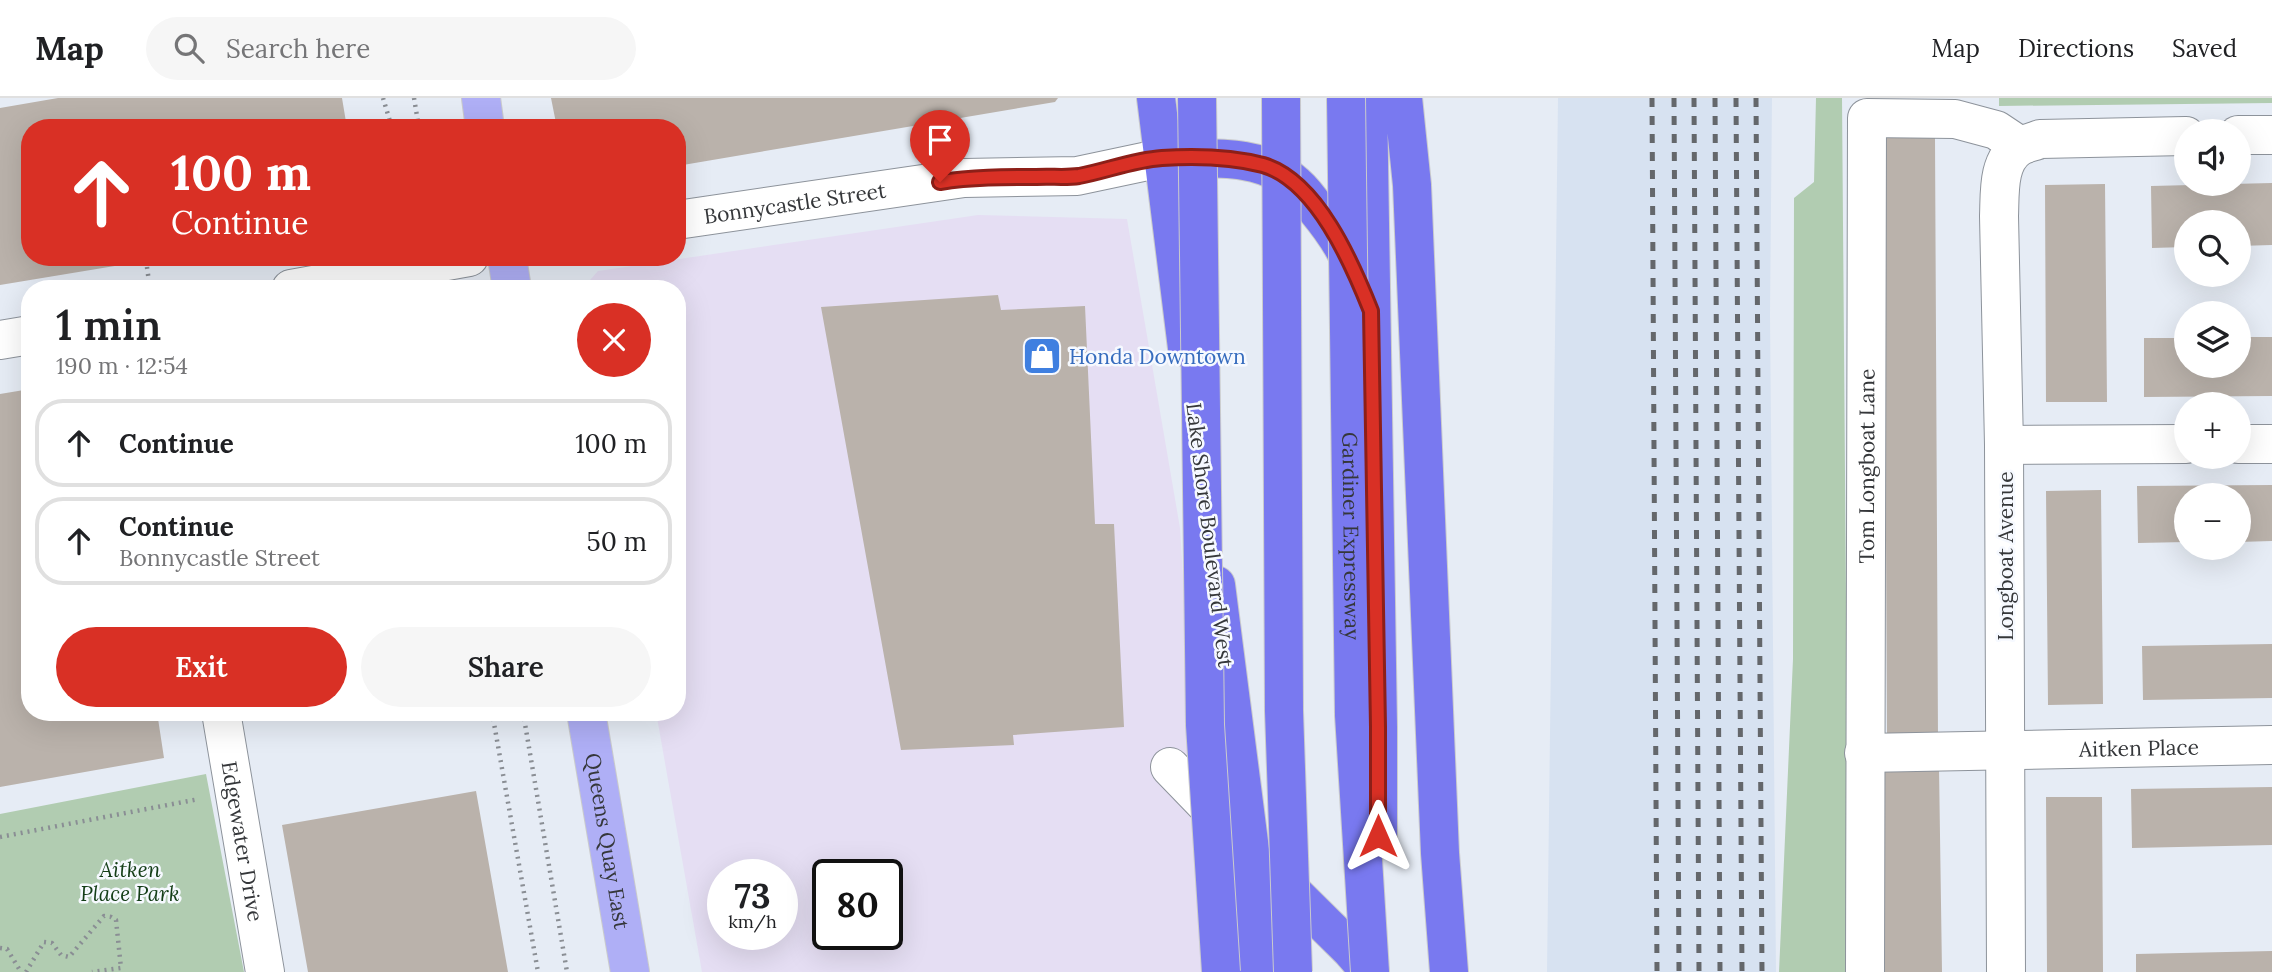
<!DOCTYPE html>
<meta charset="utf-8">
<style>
:root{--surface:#fff;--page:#f6f6f6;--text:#202124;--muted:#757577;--line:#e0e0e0;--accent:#d93025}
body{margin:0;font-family:Lora,serif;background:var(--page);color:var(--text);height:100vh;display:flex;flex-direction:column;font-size:26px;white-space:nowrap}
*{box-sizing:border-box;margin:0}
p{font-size:23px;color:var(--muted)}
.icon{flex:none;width:38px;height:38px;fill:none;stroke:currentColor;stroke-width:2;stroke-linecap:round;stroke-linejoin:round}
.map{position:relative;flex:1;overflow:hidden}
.side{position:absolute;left:21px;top:182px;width:665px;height:441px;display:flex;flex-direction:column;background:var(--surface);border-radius:28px;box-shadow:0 7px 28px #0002}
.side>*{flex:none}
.top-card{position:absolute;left:21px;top:21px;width:665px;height:147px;border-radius:28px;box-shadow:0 7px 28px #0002;background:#d93025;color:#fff;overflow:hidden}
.tools{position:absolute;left:2174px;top:21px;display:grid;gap:14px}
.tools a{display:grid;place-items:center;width:77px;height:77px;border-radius:50%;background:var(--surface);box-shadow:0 7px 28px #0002;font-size:35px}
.speed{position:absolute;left:707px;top:761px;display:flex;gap:14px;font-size:35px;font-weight:700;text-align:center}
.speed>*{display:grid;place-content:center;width:91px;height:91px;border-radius:50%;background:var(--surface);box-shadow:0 7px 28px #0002;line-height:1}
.speed small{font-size:18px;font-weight:400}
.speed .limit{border:4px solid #111;border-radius:10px;background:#fff;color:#111}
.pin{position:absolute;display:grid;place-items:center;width:60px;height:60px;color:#fff;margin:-72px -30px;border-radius:50% 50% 50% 0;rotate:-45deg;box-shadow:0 0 7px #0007}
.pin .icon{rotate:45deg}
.me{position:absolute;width:77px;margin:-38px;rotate:0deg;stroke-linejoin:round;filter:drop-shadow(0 0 5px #0008)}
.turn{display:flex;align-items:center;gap:24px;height:147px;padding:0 35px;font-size:32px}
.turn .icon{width:91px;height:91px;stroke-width:2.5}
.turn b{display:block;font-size:49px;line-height:60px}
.round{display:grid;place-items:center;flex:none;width:74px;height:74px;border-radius:37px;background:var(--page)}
.head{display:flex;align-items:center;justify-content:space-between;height:119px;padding:0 35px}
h1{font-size:42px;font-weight:600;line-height:52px}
.button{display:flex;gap:14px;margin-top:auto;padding:14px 35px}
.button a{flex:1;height:80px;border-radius:42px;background:var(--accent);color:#fff;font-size:28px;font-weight:600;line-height:80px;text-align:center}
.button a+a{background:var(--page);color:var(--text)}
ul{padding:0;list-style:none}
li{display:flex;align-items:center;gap:21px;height:88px;margin:0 14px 10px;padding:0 21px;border:4px solid var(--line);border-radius:28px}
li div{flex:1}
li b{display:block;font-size:26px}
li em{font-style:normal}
header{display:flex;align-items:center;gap:42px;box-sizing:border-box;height:98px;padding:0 35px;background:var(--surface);border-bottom:2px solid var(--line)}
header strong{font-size:33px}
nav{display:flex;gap:38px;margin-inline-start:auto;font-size:24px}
.search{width:490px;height:63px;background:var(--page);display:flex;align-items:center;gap:18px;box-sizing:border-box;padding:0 24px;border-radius:38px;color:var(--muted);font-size:26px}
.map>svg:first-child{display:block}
.built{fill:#d7e2f1}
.industrial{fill:#e5def3;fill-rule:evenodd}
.green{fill:#b1ccb1}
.building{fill:#bab2ab}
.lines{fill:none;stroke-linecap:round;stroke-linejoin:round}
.minor-casing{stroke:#8d939b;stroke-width:40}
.major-casing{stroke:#cacbcc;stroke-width:40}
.highway-casing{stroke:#cacbcc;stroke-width:40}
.path{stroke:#8a8e94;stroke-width:4.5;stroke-dasharray:2 5;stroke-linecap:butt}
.minor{stroke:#fff;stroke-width:38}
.major{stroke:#afaff6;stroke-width:38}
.highway{stroke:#7979f0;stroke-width:38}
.rail{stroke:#64676b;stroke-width:5;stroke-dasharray:9 9;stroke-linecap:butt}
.highway-bridge-casing{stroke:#cacbcc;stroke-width:40;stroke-linecap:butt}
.highway-bridge{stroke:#7979f0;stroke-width:38}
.route-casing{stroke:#8d1f18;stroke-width:18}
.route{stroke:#d93025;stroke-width:12}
.labels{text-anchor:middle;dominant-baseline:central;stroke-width:5;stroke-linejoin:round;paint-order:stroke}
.street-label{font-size:21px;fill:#35373a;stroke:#f6f9ff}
.shop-label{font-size:21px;fill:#366cbe;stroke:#f6f9ff;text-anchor:start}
.park-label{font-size:21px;font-style:italic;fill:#133d16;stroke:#f6f9ff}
</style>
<header>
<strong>Map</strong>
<div class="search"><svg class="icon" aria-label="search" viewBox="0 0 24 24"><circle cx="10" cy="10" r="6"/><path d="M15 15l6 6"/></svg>Search here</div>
<nav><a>Map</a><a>Directions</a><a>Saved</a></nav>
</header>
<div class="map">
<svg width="2272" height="874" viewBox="0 0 2272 874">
<rect width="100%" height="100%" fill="#e6ecf5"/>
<path class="built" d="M1558,0H1772L1770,217L1776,874H1547Z"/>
<path class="industrial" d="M978,117L1127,121L1180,430L1208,874H702L656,614H677V191H587L590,182L598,173ZM723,777H782V836H723ZM828,777H887V836H828Z"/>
<path class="green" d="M1816,0H1842L1849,874H1779L1793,561L1794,100L1814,84Z
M1999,0H2272V5L1999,8Z
M206,676L244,874H0V716Z"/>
<path class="building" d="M58,0H342L347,30H30V159L157,161L0,187V10Z
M551,0H1058L1055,4L677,68V30H557Z
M1884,40H1935L1938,640H1887Z
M2272,85V147L2238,148V124H2186V149L2152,150L2151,88Z
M2105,86L2107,304H2046L2045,87Z
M998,197L1001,212L1085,208L1095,426H1114L1124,629L1013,637L1014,647L901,652L821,209Z
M2238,239H2272V298L2144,299V240H2186V268H2238Z
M30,291V614H157L164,660L0,689V296Z
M2272,387V443L2238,444V397H2186V444L2138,445L2137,388Z
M2101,392L2103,606L2048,607L2046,393Z
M2272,546V600L2143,602L2142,548Z
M1939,669L1942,874H1885L1882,670Z
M2272,689V747L2132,750L2131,691Z
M476,693L508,874H308L282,727Z
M2046,699H2102L2103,874H2047Z
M2272,853V874H2136V856Z"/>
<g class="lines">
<g class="minor-casing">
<g id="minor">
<path d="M2238,37H2272"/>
<path id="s1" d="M677,122L964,80L1077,78L1162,60"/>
<path d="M291,191L469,159"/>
<path d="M0,242L30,237"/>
<path d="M2238,346H2272"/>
<path d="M2004,347L2186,346"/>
<path id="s2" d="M221,614L265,874"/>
<path id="s3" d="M1864,655L2272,647"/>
<path d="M1170,669L1227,728"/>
<path id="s4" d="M1865,874L1867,20L1955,21L1996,32L2020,48"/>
<path d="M2006,874L2004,347L1999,118C2000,96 1997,63 2019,49C2025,45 2034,44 2040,41L2186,38"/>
</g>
</g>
<g class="major-casing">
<g id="major">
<path d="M481,0L485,30"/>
<path d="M507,159L512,191"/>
<path id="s5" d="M586,614L630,874"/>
</g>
</g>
<g class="highway-casing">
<path id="highway" d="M1156,0L1187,250
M1368,0L1378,629V742
M1403,0L1412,87L1440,755L1449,874
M1164,60C1206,61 1261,54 1295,86C1303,93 1310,102 1316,111C1331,129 1345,149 1354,171
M1216,487L1250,752L1259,874
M1271,773L1351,852L1370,874"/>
</g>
<path class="path" d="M383,0L392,30
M414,0L419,30
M146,162L150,191
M492,614L538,874
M523,614L567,874
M0,739L199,701
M0,850L7,851L21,874
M26,874L44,844L52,845L61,857L69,859L104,818L111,819L116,822L121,870L92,874"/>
<use href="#minor" class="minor"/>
<use href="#major" class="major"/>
<use href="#highway" class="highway"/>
<path class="rail" d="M1652,0L1657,874
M1674,0L1679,874
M1694,0L1699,874
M1715,0L1720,874
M1736,0L1742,874
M1756,0L1762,874"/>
<g class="highway-bridge-casing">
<g id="highway-bridge">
<path d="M1197,0L1205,627L1221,874"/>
<path d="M1281,0L1284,613L1293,874"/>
<path id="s6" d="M1346,0L1354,617L1370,874"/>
</g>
</g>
<use href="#highway-bridge" class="highway-bridge"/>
</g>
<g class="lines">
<g class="route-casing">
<path id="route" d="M940,84C972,79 1004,79 1036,79C1050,78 1065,80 1079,78C1106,73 1133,62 1162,60C1194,58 1232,59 1263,67C1317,83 1352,165 1371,213L1378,629V738"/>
</g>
<use href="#route" class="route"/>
</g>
<defs>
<g id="shop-square" transform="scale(2.0125)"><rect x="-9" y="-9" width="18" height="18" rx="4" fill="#3f7fe0" stroke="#f6f9ff"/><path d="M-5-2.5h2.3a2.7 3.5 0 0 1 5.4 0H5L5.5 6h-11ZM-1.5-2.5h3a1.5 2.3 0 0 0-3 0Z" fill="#fff"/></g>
</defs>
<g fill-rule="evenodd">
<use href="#shop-square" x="1042" y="258"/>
</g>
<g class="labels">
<g class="street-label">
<text stroke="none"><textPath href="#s1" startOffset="119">Bonnycastle Street</textPath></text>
<text stroke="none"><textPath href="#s4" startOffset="506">Tom Longboat Lane</textPath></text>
<text transform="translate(1210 437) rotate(83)">Lake Shore Boulevard West</text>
<text stroke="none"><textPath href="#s6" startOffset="438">Gardiner Expressway</textPath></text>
<text transform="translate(2005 458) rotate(-90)">Longboat Avenue</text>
<text stroke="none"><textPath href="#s3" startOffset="275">Aitken Place</textPath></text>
<text stroke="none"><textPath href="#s2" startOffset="131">Edgewater Drive</textPath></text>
<text stroke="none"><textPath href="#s5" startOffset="131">Queens Quay East</textPath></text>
</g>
<g class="shop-label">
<text x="1069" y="258">Honda Downtown</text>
</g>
<g class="park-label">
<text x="130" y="771">Aitken<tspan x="130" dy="24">Place Park</tspan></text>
</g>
</g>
</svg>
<div class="tools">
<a><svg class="icon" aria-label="sound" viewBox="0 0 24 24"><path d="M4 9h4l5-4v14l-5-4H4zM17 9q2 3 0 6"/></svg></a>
<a><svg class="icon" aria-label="search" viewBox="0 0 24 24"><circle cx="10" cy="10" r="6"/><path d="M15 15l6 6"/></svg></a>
<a><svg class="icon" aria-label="layers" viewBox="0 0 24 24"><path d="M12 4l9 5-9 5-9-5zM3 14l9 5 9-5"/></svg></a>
<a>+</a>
<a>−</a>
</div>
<div class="speed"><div>73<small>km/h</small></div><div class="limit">80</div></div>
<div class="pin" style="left:940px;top:84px;background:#d93025"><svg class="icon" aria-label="arrive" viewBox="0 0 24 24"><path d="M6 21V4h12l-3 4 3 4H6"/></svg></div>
<svg class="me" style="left:1378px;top:738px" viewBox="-20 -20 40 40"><path d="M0-17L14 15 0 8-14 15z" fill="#d93025" stroke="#fff" stroke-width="4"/></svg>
<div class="top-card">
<div class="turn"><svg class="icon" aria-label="ahead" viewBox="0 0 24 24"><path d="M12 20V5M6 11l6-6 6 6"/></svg><div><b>100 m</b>Continue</div></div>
</div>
<section class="side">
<div class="head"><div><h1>1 min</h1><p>190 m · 12:54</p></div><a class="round" style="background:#d93025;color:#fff"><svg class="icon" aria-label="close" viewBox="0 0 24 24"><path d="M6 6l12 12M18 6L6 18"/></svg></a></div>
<ul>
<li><svg class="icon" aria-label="ahead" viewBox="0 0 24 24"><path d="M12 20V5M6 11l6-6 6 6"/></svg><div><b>Continue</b></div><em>100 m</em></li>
<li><svg class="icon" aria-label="ahead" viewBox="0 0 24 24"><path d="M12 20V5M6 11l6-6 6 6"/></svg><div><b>Continue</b><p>Bonnycastle Street</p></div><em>50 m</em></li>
</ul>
<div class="button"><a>Exit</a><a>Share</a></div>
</section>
</div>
